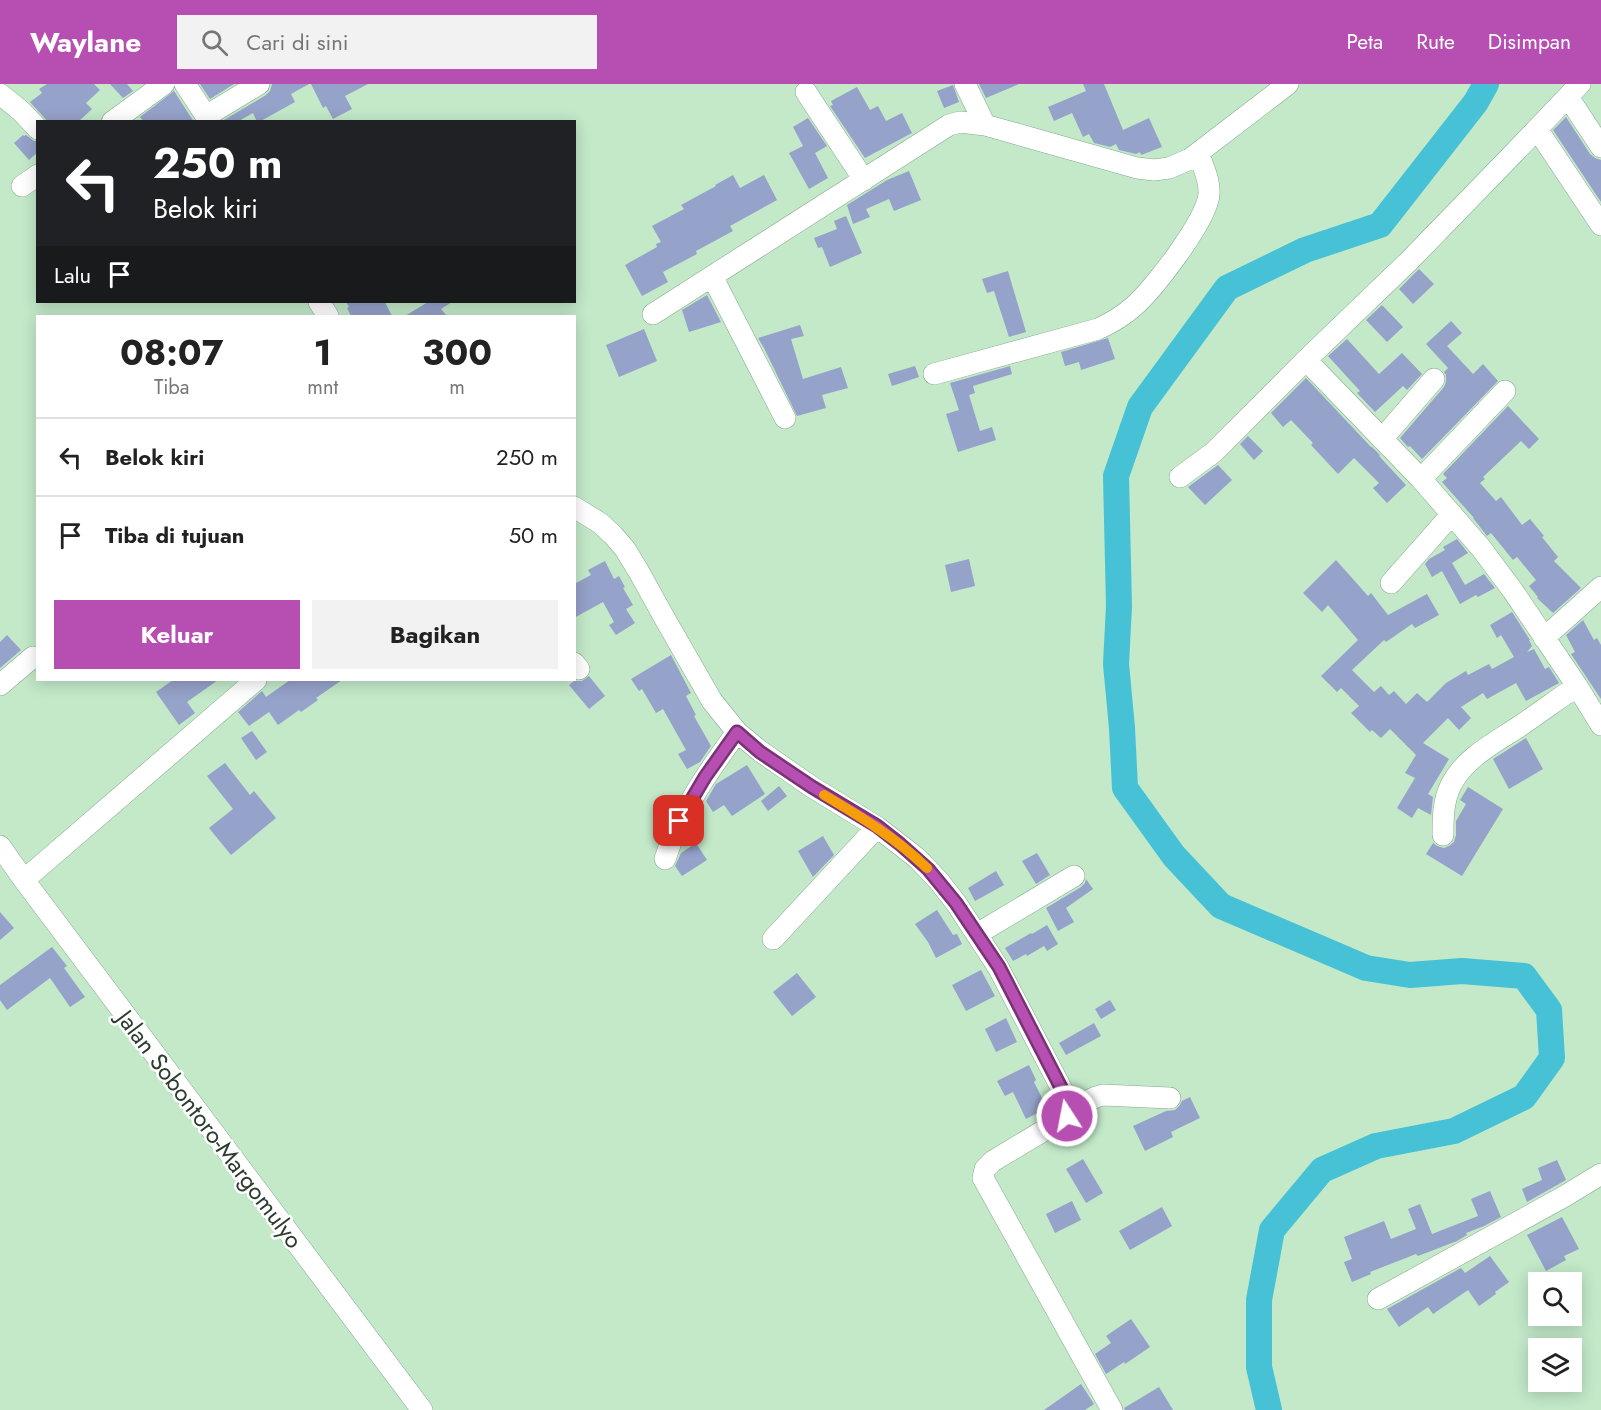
<!DOCTYPE html>
<html lang="id">
<style>
:root{--surface:#fff;--page:#f2f2f2;--text:#222;--muted:#767676;--line:#e0e0e0;--accent:#b74eb1}
body{margin:0;font-family:Jost,sans-serif;background:var(--page);color:var(--text);height:100vh;display:flex;flex-direction:column;font-size:22px;white-space:nowrap}
*{box-sizing:border-box;margin:0}
p{font-size:20px;color:var(--muted)}
.icon{flex:none;width:33px;height:33px;fill:none;stroke:currentColor;stroke-width:2;stroke-linecap:round;stroke-linejoin:round}
.map{position:relative;flex:1;overflow:hidden}
.sheet{position:absolute;left:36px;top:231px;width:540px;height:366px;display:flex;flex-direction:column;background:var(--surface);border-radius:0px;box-shadow:0 3px 15px #0003}
.sheet>*{flex:none}
.top-card{position:absolute;left:36px;top:36px;width:540px;height:183px;border-radius:0px;box-shadow:0 3px 15px #0003;background:#202124;color:#fff;overflow:hidden}
.fabs{position:absolute;left:1528px;top:1188px;display:grid;gap:12px}
.fabs a{display:grid;place-items:center;width:54px;height:54px;border-radius:0px;background:var(--surface);box-shadow:0 3px 15px #0003;font-size:30px}
.pin{position:absolute;display:grid;place-items:center;width:51px;height:51px;color:#fff;margin:-26px;border-radius:12px;box-shadow:0 3px 9px #0006}
.me{position:absolute;width:66px;margin:-33px;rotate:349deg;stroke-linejoin:round;filter:drop-shadow(0 0 4px #0008)}
.turn{display:flex;align-items:center;gap:21px;height:126px;padding:0 18px;font-size:27px}
.turn .icon{width:78px;height:78px;stroke-width:2.5}
.turn b{display:block;font-size:42px;line-height:51px}
.then{display:flex;align-items:center;height:57px;padding:0 18px;background:#0003;gap:12px;font-size:22px}
.eta{display:flex;justify-content:space-evenly;align-items:center;height:102px;text-align:center}
.eta b{font-size:36px;font-weight:700;line-height:42px}
.button{display:flex;gap:12px;margin-top:auto;padding:12px 18px}
.button a{flex:1;height:69px;border-radius:0px;background:var(--accent);color:#fff;font-size:24px;font-weight:700;line-height:69px;text-align:center}
.button a+a{background:var(--page);color:var(--text)}
ul{padding:0;list-style:none}
li{display:flex;align-items:center;gap:18px;height:78px;padding:0 18px;border-top:2px solid var(--line)}
li div{flex:1}
li b{display:block;font-size:22px}
li em{font-style:normal}
header{display:flex;align-items:center;gap:36px;box-sizing:border-box;height:84px;padding:0 30px;background:var(--accent);color:#fff}
header strong{font-size:28px}
nav{display:flex;gap:33px;margin-inline-start:auto;font-size:21px}
.search{width:420px;height:54px;background:var(--page);display:flex;align-items:center;gap:15px;box-sizing:border-box;padding:0 21px;border-radius:0px;color:var(--muted);font-size:22px}
.map>svg:first-child{display:block}
.lines{fill:none;stroke-linecap:round;stroke-linejoin:round}
.river{stroke:#46c1d5;stroke-width:26}
.building{fill:#95a2c9}
.minor-casing{stroke:#85a98c;stroke-width:22}
.minor{stroke:#fff;stroke-width:21}
.route-casing{stroke:#773373;stroke-width:15}
.route{stroke:#b74eb1;stroke-width:10}
.slow{stroke:#f59e0b;stroke-width:10}
.labels{text-anchor:middle;dominant-baseline:central;stroke-width:5;stroke-linejoin:round;paint-order:stroke}
.street-label{font-size:24px;fill:#2c3b2e;stroke:#fefefe}
</style>
<header>
<strong>Waylane</strong>
<div class="search"><svg class="icon" aria-label="search" viewBox="0 0 24 24"><circle cx="10" cy="10" r="6"/><path d="M15 15l6 6"/></svg>Cari di sini</div>
<nav><a>Peta</a><a>Rute</a><a>Disimpan</a></nav>
</header>
<div class="map">
<svg width="1601" height="1326" viewBox="0 0 1601 1326">
<rect width="100%" height="100%" fill="#c3e9c9"/>
<g class="lines">
<path class="river" d="M1269,1326L1259,1283V1216L1272,1146L1322,1086L1376,1062L1454,1047L1524,1013L1552,974L1549,926L1524,892L1462,887L1410,891L1366,884L1221,822L1174,772L1125,704L1122,644L1116,580L1119,522L1116,392L1140,323L1227,204L1305,166L1380,141L1476,18L1486,0"/>
</g>
<path class="building" d="M47,0H94L100,6L86,19L92,25L78,38H48L30,18L42,9L39,5Z
M110,0H127L133,7L123,14Z
M200,0H234L210,15Z
M272,0H309L291,10L295,18L259,38H257L253,29L237,38H224V36L266,11L270,7Z
M311,0H368L345,12L352,25L333,35L326,22L323,24Z
M979,0H1019L986,14Z
M1083,0H1104L1123,46L1149,34L1162,63L1141,71L1140,68L1136,70L1119,66L1116,60L1110,63L1094,59L1089,50L1083,53L1072,29L1054,37L1048,23L1086,7Z
M953,1L959,18L944,24L937,7Z
M857,3L870,26L878,22L886,37L902,29L912,49L865,74L830,22L833,21L831,17Z
M174,7L194,38H144L140,33Z
M1566,33L1590,70L1595,74L1601,76V118L1553,46Z
M808,34L827,62L815,69L828,94L809,105L789,69L803,62L793,43Z
M23,51L24,52L26,51L34,57H38V68L29,76L14,59Z
M909,87L921,116L894,127L889,115L866,125L870,133L853,140L847,121L887,96Z
M733,91L740,104L764,91L777,116L730,142L733,147L696,167L697,170L663,188L668,198L642,212L625,181L657,163L656,160L661,158L652,142L684,125L681,121L716,102L715,101Z
M846,132L862,169L830,183L822,163L818,164L814,154L837,145L834,137Z
M1419,185L1434,200L1413,220L1399,205Z
M1008,187L1026,248L1009,253L994,207L987,209L982,195Z
M707,211L721,238L689,248L682,226Z
M346,218H385L392,232H351L347,224L349,223Z
M428,218H452L441,225L447,232H405Z
M1382,221L1403,243L1387,258L1366,236Z
M1451,237L1462,249L1447,262L1473,290L1483,280L1498,297L1422,375L1410,362L1408,363L1400,354L1444,303L1446,298V291L1444,288L1448,284L1426,260Z
M800,241L804,252L791,255L803,295L841,283L848,304L822,311L826,324L797,332L764,264L758,254Z
M644,245L657,277L619,293L606,261Z
M1108,254L1115,275L1081,286L1079,278L1065,282L1061,268Z
M1347,255L1379,290L1402,269L1422,290L1407,306L1403,302L1375,328L1357,309L1360,307L1328,272Z
M915,282L919,293L892,302L888,290Z
M1010,282L1012,290L973,302L975,309L969,311L980,347L992,343L996,356L958,368L946,330L959,326L950,299Z
M1306,294L1371,363H1372L1380,371L1379,372L1406,401L1387,419L1373,404L1379,399L1354,374L1338,390L1311,361L1313,359L1291,336L1283,343L1271,329Z
M1508,322L1539,355L1529,365L1521,357L1483,393L1485,395L1480,399L1496,417L1501,413L1522,441L1530,435L1544,452L1542,453L1558,473L1554,477L1581,504L1553,529L1537,514L1538,513L1529,502L1536,496L1517,473L1513,476L1491,449L1487,452L1473,434H1474L1442,398L1447,394L1443,390Z
M1248,352L1263,367L1254,376L1240,360Z
M1218,381L1232,396L1205,421L1188,403Z
M1457,455L1468,469L1452,479L1465,501L1484,490L1495,504L1478,513L1476,511L1460,520L1442,487L1432,493L1425,480L1429,475L1445,466L1443,463Z
M969,475L975,502L951,508L945,481Z
M1336,476L1368,512L1371,509L1388,531L1427,510L1439,531L1415,544L1412,540L1386,558L1384,556L1352,586L1374,608L1381,602L1389,611L1394,607L1406,620L1417,609L1427,618L1446,599L1466,587L1468,591L1489,580L1492,585L1514,573L1501,551L1497,554L1490,541L1512,528L1530,556H1529L1532,562L1527,568L1534,565L1545,585L1549,583L1559,599L1526,617L1516,599L1487,615L1483,609L1461,623L1471,634L1459,646L1448,634L1423,659L1449,675L1428,710L1433,713L1431,731L1418,724L1412,734L1397,724L1415,694L1405,689L1416,671L1390,645L1381,654L1372,646L1370,648L1351,629L1359,622L1341,604L1337,608L1321,592L1358,556L1328,521L1322,528L1303,509Z
M605,477L614,495L619,492L625,503L623,504L633,521L626,525L635,539L616,551L609,541L614,538L603,518L574,534V500L591,491L588,486Z
M1583,536L1594,556L1597,554L1601,561V615L1571,570L1575,568L1566,551Z
M7,551L21,566L0,584V558Z
M671,571L691,609L686,612L696,631L694,632L711,662L700,678L687,685L678,670L686,666L663,625L656,629L642,605L639,607L631,595Z
M589,592L605,612L589,625L569,601L574,597H582Z
M173,596H218L187,618L195,629L179,641L156,608Z
M290,596H342L316,614L318,616L301,628L299,626L278,641L269,628L249,642L238,628L262,607L266,613Z
M252,647L267,668L256,676L241,654Z
M1526,654L1543,685L1509,705L1493,675Z
M225,679L250,711L254,707L276,734L231,771L209,744L233,725L207,692Z
M747,681L765,710L732,732L724,721L713,728L706,717L716,700Z
M779,702L787,712L768,727L761,717Z
M1468,703L1503,725L1462,792L1426,770L1433,759L1437,762L1444,764L1449,762L1454,758L1456,751V737L1466,720L1460,716Z
M823,752L834,771L813,793L798,767Z
M696,759L707,776L682,792L675,782L681,769Z
M1037,769L1050,791L1036,800L1022,777Z
M996,787L1004,801L975,817L968,804Z
M1086,795L1093,805L1066,824L1074,838L1058,847L1046,824L1081,803L1085,799Z
M937,826L953,851L957,850L962,860L936,874L928,858L915,840Z
M0,828L14,844L0,856Z
M1047,841L1058,860L1047,867L1044,862L1027,872L1026,870L1013,877L1005,864L1031,849L1032,850Z
M52,863L67,882L64,884L85,913L70,923L50,894L7,926L0,916V901Z
M981,886L995,912L966,927L952,901Z
M797,889L816,913L792,932L773,908Z
M1110,916L1116,926L1101,935L1095,925Z
M1006,934L1017,958L996,968L985,945Z
M1094,939L1101,952L1066,971L1059,959Z
M1029,981L1036,996L1034,998L1047,1024L1026,1035L1013,1008L1005,1012L997,997Z
M1190,1013L1200,1034L1171,1048L1173,1053L1145,1067L1133,1042L1166,1027L1175,1026L1180,1021L1182,1017Z
M1083,1075L1103,1109L1086,1119L1066,1085Z
M1557,1076L1566,1096L1527,1118L1522,1105L1542,1096L1538,1084Z
M1490,1107L1501,1133L1484,1142L1466,1149L1467,1151L1457,1157L1418,1172L1416,1170L1370,1188L1371,1190L1352,1198L1344,1178L1352,1175L1344,1153L1384,1137L1391,1155L1416,1145L1408,1125L1420,1120L1432,1150L1478,1132L1471,1115Z
M1072,1117L1081,1136L1055,1149L1046,1130Z
M1162,1123L1172,1142L1130,1166L1119,1147Z
M1562,1133L1579,1165L1564,1172L1566,1176L1546,1187L1527,1151Z
M1490,1172L1509,1198L1495,1208L1496,1210L1479,1222L1468,1206L1433,1230L1428,1223L1399,1243L1387,1225L1461,1184L1465,1189Z
M1131,1235L1150,1263L1125,1280L1124,1278L1106,1290L1095,1270L1111,1259L1106,1252Z
M1081,1300L1094,1320L1085,1326H1044Z
M1159,1303L1173,1326H1125L1124,1324Z"/>
<g class="lines">
<g class="minor-casing">
<path id="minor" d="M185,0L206,32L259,0
M965,0L985,41
M806,8L864,96
M0,10L21,27L38,45
M1568,13L1601,63
M112,38L164,0
M1537,45L1601,141
M22,102L38,91
M712,192L785,334
M319,218L328,232
M653,230L949,41L960,38L985,41L1137,84L1154,86L1169,84L1190,75L1288,0
M1306,276L1421,395L1481,464L1513,507L1577,602L1601,641
M934,290L1098,245C1111,239 1123,232 1133,223C1153,206 1208,135 1209,110C1210,96 1203,83 1199,70
M1382,355L1434,295
M1180,393L1214,368L1306,276L1409,177L1512,71L1580,0
M1421,395L1505,307
M574,423L600,439L613,451L625,465L639,488L665,535L712,617L737,648L760,667L812,703L877,743L917,774L938,796L956,819L998,883L1070,1021C1073,1028 1069,1031 1063,1035L993,1077L985,1085L983,1094L1112,1326
M1391,499L1452,430
M1544,554L1601,503
M574,579L579,585
M0,601L33,573
M1443,751C1443,734 1443,717 1451,701C1464,674 1496,658 1520,642C1539,629 1558,615 1577,602
M0,762L24,796L422,1326
M665,775C680,727 708,688 737,648
M24,796L256,596
M977,850L1074,792
M773,855L877,743
M1071,1025L1096,1013L1103,1011L1170,1014
M1378,1215L1565,1112L1601,1090"/>
</g>
<use href="#minor" class="minor"/>
</g>
<g class="lines">
<g class="route-casing">
<path id="route" d="M679,737L705,693L737,648L760,668L812,703L877,742L900,760L928,785L956,819L999,883L1070,1021L1071,1027L1067,1032"/>
</g>
<use href="#route" class="route"/>
<path class="slow" d="M824,711C861,733 896,754 927,784"/>
</g>
<g class="labels">
<g class="street-label">
<text transform="translate(210 1045) rotate(53)">Jalan Sobontoro-Margomulyo</text>
</g>
</g>
</svg>
<div class="fabs">
<a><svg class="icon" aria-label="search" viewBox="0 0 24 24"><circle cx="10" cy="10" r="6"/><path d="M15 15l6 6"/></svg></a>
<a><svg class="icon" aria-label="layers" viewBox="0 0 24 24"><path d="M12 4l9 5-9 5-9-5zM3 14l9 5 9-5"/></svg></a>
</div>
<div class="pin" style="left:679px;top:737px;background:#d93025"><svg class="icon" aria-label="arrive" viewBox="0 0 24 24"><path d="M6 21V4h12l-3 4 3 4H6"/></svg></div>
<svg class="me" style="left:1067px;top:1032px" viewBox="-20 -20 40 40"><circle r="17" fill="#b74eb1" stroke="#fff" stroke-width="3"/><path d="M0-11L8 9 0 5-8 9z" fill="#fff"/></svg>
<div class="top-card">
<div class="turn"><svg class="icon" aria-label="left" viewBox="0 0 24 24"><path d="M17 20v-9H6M10 6l-5 5 5 5"/></svg><div><b>250 m</b>Belok kiri</div></div>
<div class="then">Lalu<svg class="icon" aria-label="arrive" viewBox="0 0 24 24"><path d="M6 21V4h12l-3 4 3 4H6"/></svg></div>
</div>
<section class="sheet">
<div class="eta">
<div><b>08:07</b><p>Tiba</p></div>
<div><b>1</b><p>mnt</p></div>
<div><b>300</b><p>m</p></div>
</div>
<ul>
<li><svg class="icon" aria-label="left" viewBox="0 0 24 24"><path d="M17 20v-9H6M10 6l-5 5 5 5"/></svg><div><b>Belok kiri</b></div><em>250 m</em></li>
<li><svg class="icon" aria-label="arrive" viewBox="0 0 24 24"><path d="M6 21V4h12l-3 4 3 4H6"/></svg><div><b>Tiba di tujuan</b></div><em>50 m</em></li>
</ul>
<div class="button"><a>Keluar</a><a>Bagikan</a></div>
</section>
</div>
